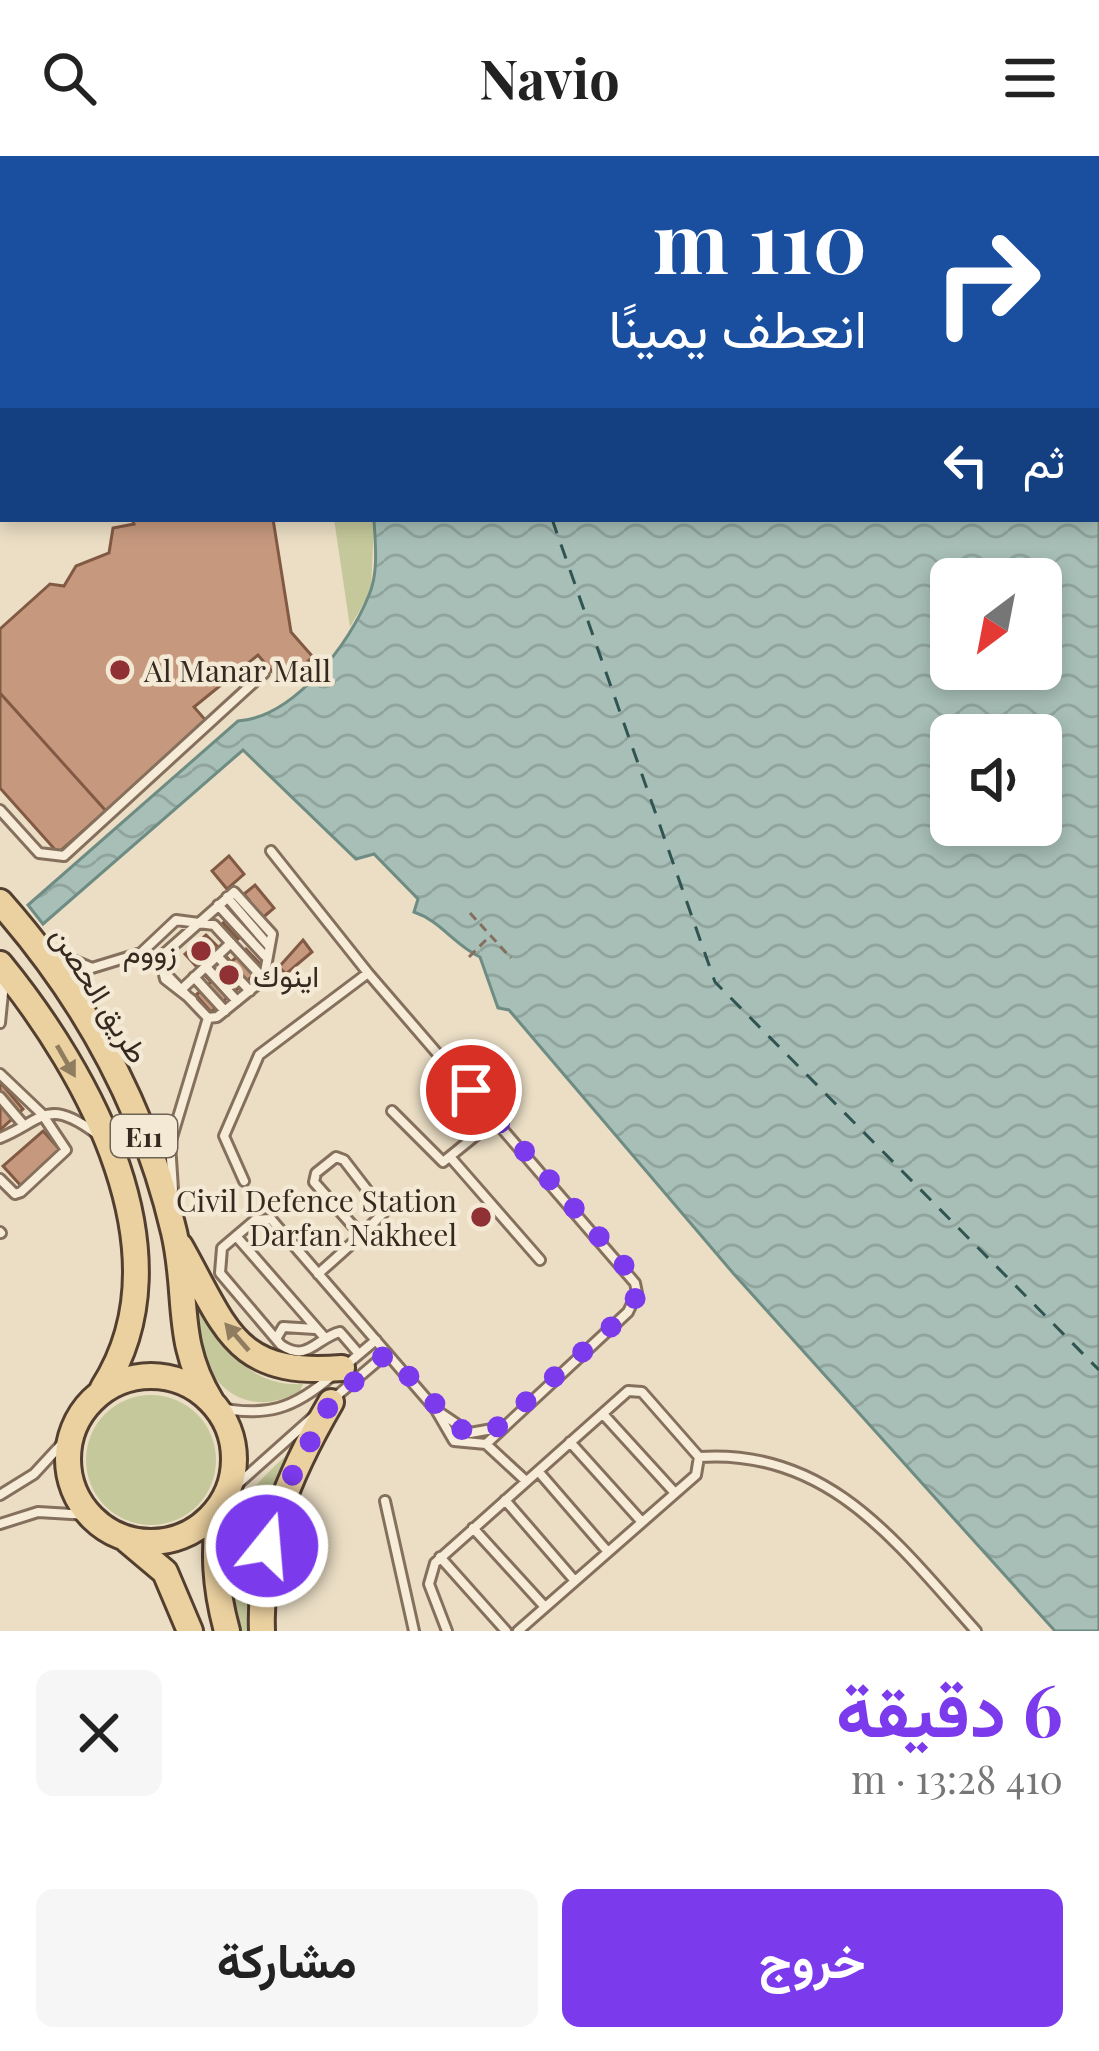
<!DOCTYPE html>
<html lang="ar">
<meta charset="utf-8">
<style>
:root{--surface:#fff;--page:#f6f6f6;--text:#222;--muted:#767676;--accent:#7c3aed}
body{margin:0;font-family:"Playfair Display",Vazirmatn,serif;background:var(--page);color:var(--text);direction:rtl;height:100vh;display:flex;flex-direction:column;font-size:45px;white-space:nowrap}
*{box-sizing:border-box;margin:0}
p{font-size:39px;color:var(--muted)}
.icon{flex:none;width:66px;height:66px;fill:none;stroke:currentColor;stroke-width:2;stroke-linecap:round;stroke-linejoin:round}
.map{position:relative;height:1475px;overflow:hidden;direction:ltr}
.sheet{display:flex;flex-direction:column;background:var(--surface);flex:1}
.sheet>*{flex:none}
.guide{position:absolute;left:0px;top:0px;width:1101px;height:366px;box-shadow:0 6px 18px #0003;direction:rtl;background:#1a4fa0;color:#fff;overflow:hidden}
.needle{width:78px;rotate:212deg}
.controls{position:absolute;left:930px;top:402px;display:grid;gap:24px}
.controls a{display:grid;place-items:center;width:132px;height:132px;border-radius:18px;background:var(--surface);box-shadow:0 6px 18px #0003;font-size:60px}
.pin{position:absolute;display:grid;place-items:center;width:102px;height:102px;color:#fff;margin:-51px;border:6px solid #fff;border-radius:50%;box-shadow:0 3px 12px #0007}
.me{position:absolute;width:132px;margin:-66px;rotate:17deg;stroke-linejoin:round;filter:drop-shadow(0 0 9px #0008)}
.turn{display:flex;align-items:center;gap:42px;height:252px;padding:0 36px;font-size:54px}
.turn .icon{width:156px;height:156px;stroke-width:2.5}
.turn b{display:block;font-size:84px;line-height:102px}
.then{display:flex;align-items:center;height:114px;padding:0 36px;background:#0003;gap:24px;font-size:45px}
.round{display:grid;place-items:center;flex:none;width:126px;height:126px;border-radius:18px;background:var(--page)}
.summary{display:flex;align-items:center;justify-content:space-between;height:204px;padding:0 36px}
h1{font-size:72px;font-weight:700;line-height:90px;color:var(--accent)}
.button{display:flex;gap:24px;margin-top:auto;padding:24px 36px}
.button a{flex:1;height:138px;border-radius:18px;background:var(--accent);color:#fff;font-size:48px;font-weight:700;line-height:138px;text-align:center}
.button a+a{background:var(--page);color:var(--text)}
header{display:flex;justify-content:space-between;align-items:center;height:156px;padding:0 36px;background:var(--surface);font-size:54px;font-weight:700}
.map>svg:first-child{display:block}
.green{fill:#c5c89a}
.water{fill:url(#water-waves);stroke:#6e8c83;stroke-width:3;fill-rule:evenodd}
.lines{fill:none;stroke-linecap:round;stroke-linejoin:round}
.ferry{stroke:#305451;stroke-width:3;stroke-dasharray:15 12;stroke-linecap:butt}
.building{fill:#c6997e;stroke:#825a44;stroke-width:3}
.lane-casing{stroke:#85705d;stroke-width:14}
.primary-casing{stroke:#533f30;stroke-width:30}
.path{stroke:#85705d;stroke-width:3;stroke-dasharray:9 6;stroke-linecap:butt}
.lane{stroke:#f6ecd8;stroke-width:8}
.primary{stroke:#ebd1a0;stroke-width:24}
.oneway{fill:#907d60}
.route{stroke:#7c3aed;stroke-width:21;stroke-dasharray:0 37.8}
.poi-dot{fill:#8f3135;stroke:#f3e9d4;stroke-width:4.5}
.labels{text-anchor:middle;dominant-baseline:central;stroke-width:9;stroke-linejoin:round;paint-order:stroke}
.shield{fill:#f3e9d4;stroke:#6f6355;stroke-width:3}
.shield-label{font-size:27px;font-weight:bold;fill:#36291f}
.poi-label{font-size:30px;fill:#36291f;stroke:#f3e9d4;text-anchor:start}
.street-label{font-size:30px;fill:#36291f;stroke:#f3e9d4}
</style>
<header><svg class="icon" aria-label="menu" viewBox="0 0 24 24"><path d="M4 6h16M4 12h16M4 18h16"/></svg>Navio<svg class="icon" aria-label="search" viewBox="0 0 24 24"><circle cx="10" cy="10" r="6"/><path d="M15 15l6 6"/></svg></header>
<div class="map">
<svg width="1099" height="1475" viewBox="0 0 1099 1475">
<defs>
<pattern id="water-waves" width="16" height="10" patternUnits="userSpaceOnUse" patternTransform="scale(3)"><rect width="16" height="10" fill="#a7bfb7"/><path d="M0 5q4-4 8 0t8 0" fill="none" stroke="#90a49d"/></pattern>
</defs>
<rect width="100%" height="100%" fill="#ebdec5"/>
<path class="green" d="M334,363H374L371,435L350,471Z
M200,1150C225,1192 249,1231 303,1228L300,1235C238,1271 187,1213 200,1150Z
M86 1304a65 65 0 1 1 130 0a65 65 0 1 1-130 0Z
M290,1296L294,1299C262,1355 248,1411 251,1475H240C216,1383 219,1360 290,1296Z"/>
<path class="water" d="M530,0H1099V1475H1055L733,1117L509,854L498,852L480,801C454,789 441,765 414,756L418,743L374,698L356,703L243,594L43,768L28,749L238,565C294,561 349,489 369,439C379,416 375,387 374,363H1098V3ZM951,423H1041V513H951ZM951,579H1041V669H951Z"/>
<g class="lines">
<path class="ferry" d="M552,363L715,826L1099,1214"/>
</g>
<path class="building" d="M0,0H109L3,6Z
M139,0H375L136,3Z
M3,47V203L0,202Z
M132,363H273L291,476L313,501L282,527L258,499L194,551L208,567L106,655L0,537V473L50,428L64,430L76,410L109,397L113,372L134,368Z
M0,537L106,655L58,697L0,632Z
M229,700L244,718L227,733L212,715Z
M255,729L274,752L238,783L223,767L249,744L244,738Z
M206,779L218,791L197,811L185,798Z
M303,784L312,796L286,818L279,811Z
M218,791L231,806L246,793L263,811L211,856L196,839L211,826L197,811Z
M0,926L23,953L0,974Z
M43,975L62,996L22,1031L3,1010Z"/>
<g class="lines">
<g class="lane-casing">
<path id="lane" d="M114,3L116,0
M0,10L3,11
M0,654L39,697L64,700L264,517
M271,695L368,817L635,1127L637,1137L628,1156L486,1288L454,1285L436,1254
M227,741L269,790
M218,749L265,800
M51,795L92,812L141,797L149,800L208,862L170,988L173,1033
M141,797L176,764L214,769L264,823L217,861L208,862
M218,801L250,835
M156,805L234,736L272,778L264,822
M162,810L165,823L192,844
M206,811L237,845
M194,821L225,855
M184,831L231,787
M0,867L4,827
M0,918L42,958L66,994L21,1036L15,1038L0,1023
M0,941L22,967
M392,955L443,1006L496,963
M0,982C42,965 46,941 94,976
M451,1002L540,1104
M244,1025L224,980L259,899L368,817
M0,1076L1,1077
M236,1080L325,1182
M318,1118C340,1098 364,1078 384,1056L344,1004L336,1001L316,1017L314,1026L361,1079
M276,1183L283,1171L315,1173
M359,1198L340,1176C316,1182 308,1207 281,1189L220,1117L222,1092L255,1064L271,1063L436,1254L470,1277L498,1272
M345,1210L376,1184
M333,1243L387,1197
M215,1251C266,1262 294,1253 333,1219
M603,1258L675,1337
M570,1286L642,1366
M486,1288L526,1325
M699,1301C829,1292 898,1388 976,1475
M538,1315L608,1396
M229,1336L313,1261
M0,1339L34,1318L70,1279
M505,1344L575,1425
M385,1345L414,1475
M0,1368L38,1356L88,1359
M473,1372L545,1451
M440,1401L506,1475
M447,1475L429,1428L435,1407L628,1235L642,1236L699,1301
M518,1475L696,1319L699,1301"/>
</g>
<g class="primary-casing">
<path id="primary" d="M0,746C84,841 145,952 174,1076C189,1140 174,1185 211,1245
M0,808C89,917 189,1098 103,1232
M180,1090C227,1173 234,1221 342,1212
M68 1303a83 83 0 1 1 166 0a83 83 0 1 1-166 0Z
M220,1350C213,1395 215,1431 227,1475
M127,1384L165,1416L190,1475
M262,1475C259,1388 288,1320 331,1246"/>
</g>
<path class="path" d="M412,3L414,0
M525,3L527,0
M470,757L511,802
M469,801L489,781"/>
<use href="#lane" class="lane"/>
<use href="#primary" class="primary"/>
</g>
<defs><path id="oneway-solid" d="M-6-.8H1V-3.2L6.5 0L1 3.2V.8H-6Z" transform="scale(3)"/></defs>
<g class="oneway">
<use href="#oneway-solid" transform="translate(66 905) rotate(60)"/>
<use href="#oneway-solid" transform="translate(237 1181) rotate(-131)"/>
</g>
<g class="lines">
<path class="route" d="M267,1390L281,1341L331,1246L387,1197L458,1272L470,1277L494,1274L628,1156L638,1137L630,1116L471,934"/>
</g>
<g class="poi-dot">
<circle cx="120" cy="514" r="12"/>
<circle cx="201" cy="795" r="12"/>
<circle cx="229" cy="819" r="12"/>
<circle cx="481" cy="1061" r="12"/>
</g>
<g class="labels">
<rect class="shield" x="111" y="959" width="66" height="42" rx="9"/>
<g class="shield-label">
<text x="144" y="980">E11</text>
</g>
<g class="poi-label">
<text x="144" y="514">Al Manar Mall</text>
<text x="177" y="795" text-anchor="end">زووم</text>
<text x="253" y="819">اينوك</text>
<text x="457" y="1044" text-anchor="end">Civil Defence Station<tspan x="457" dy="34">Darfan Nakheel</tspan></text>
</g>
<g class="street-label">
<text transform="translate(101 838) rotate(58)">طريق الحصن</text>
</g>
</g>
</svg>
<div class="controls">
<a><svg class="needle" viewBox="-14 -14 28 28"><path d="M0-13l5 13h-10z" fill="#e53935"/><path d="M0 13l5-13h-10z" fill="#767676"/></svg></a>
<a><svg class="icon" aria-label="sound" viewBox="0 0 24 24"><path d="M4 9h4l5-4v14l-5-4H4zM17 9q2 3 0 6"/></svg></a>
</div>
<div class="pin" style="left:471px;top:934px;background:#d93025"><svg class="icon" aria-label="arrive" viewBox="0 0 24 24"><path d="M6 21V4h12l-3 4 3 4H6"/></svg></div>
<svg class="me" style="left:267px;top:1390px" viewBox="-20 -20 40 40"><circle r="17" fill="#7c3aed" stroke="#fff" stroke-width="3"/><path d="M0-11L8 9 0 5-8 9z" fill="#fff"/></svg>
<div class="guide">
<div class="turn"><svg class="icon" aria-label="right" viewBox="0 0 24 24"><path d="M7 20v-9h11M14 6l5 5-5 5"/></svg><div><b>110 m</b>انعطف يمينًا</div></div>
<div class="then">ثم<svg class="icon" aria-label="left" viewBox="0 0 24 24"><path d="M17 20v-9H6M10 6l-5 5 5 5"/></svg></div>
</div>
</div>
<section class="sheet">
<div class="summary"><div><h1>6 دقيقة</h1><p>410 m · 13:28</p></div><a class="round"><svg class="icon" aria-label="close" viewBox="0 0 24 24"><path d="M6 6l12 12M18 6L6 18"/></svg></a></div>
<div class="button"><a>خروج</a><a>مشاركة</a></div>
</section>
